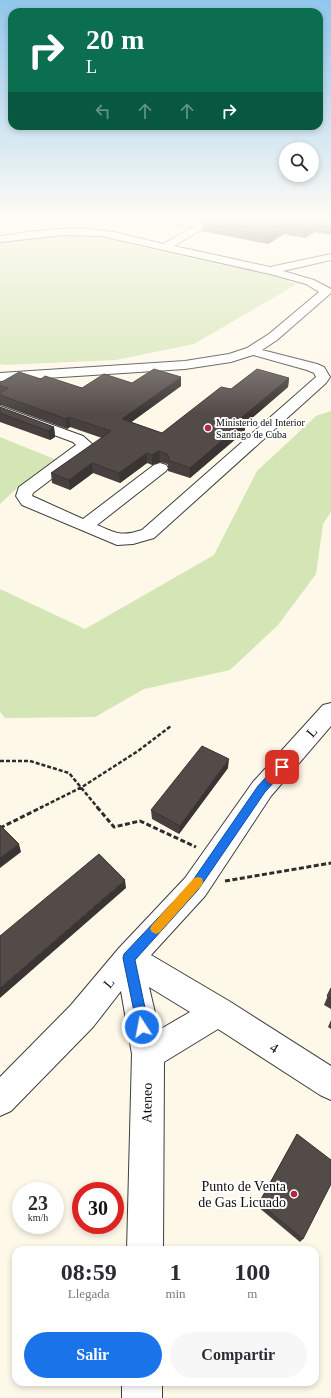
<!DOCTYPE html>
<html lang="es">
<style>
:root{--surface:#fff;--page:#f7f7f7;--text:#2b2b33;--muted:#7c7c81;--accent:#1a73e8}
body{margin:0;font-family:"Times New Roman",serif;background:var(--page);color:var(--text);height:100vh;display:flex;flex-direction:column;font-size:15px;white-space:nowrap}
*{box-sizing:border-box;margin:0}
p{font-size:13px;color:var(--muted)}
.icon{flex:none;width:22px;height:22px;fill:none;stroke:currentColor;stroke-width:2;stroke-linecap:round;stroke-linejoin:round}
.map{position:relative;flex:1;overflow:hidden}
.side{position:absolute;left:12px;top:1246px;width:307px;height:140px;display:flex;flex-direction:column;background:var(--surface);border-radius:12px;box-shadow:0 2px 6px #0003}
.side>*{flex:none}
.hud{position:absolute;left:8px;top:8px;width:315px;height:122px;border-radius:12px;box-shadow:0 2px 6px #0003;background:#0b6e4f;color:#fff;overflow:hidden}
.buttons{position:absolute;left:279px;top:142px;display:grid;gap:8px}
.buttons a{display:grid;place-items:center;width:40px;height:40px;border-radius:50%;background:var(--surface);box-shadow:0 2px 6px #0003;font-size:20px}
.speed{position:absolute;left:12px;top:1182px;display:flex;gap:8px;font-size:20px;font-weight:700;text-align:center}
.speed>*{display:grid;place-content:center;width:52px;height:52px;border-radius:50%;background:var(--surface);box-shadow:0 2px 6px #0003;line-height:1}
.speed small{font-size:10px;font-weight:400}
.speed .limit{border:6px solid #d22;background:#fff;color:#111}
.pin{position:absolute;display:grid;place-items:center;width:34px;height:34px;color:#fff;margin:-17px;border-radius:8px;box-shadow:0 2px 6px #0006}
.me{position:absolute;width:44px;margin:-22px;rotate:349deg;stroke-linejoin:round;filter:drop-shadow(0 0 3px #0008)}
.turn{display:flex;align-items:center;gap:14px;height:84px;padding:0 12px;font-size:18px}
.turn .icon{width:52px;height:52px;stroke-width:2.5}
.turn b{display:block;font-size:28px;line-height:34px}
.lanes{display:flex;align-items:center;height:38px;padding:0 12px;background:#0003;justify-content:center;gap:20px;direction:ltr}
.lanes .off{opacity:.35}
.eta{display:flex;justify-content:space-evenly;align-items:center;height:68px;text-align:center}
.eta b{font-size:24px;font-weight:700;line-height:28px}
.cta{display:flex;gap:8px;margin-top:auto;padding:8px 12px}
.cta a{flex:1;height:46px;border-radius:24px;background:var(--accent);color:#fff;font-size:16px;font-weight:700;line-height:46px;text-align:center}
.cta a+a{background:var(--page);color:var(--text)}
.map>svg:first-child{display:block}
.green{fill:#d4e6b5}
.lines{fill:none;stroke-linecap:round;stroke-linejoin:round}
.minor-casing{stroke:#3e3e3e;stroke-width:2}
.path-far1{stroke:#2d2d2d;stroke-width:2.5;stroke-dasharray:4 2;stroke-linecap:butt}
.path{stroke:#2d2d2d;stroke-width:3;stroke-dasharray:5 2.5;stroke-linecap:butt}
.minor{fill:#fff;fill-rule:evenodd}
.wall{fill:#47403e}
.shaded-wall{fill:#3a3432}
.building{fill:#534b48;stroke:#3a3432}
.route{fill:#1a73e8;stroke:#114b97}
.slow{fill:#f59e0b}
.poi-dot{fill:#b5293e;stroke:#fff;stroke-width:1.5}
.labels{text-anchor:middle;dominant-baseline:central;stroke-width:4;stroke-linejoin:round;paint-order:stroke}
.far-poi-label{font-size:10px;fill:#0b0b0b;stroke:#fff;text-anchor:start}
.near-street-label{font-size:14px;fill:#0b0b0b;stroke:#fff}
.near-poi-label{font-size:14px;fill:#0b0b0b;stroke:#fff;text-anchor:end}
</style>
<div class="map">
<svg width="331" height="1398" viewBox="0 0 331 1398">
<rect width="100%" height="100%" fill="#fef8e9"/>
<path class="green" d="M61,235H86L269,275L297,284L194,344L116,360L3,365L0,364V243Z
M331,411V512L323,524L316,574L278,625L230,670L144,689L95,717L5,718L0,712V589L85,629L214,555L257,471L316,416Z
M0,437L57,460L15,490L0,504Z"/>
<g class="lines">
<g class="minor-casing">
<path id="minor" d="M164,218H175L200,223L209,218H221L174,246L270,267L331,254V260L283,271L314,280L331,289V293L277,340L262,350L317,364L324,367L330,377L326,383L154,538L133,544L117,545L22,505L16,496L19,487L76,445L73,442L0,415V406L83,436L92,444L87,452L33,493L32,496L83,519L154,465L160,463L166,465L168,468L166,471L97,525C116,533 121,537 142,530L316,377L314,373L307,370L253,355L231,362L185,369L0,381V373L185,361L229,354L247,348L269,334L319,292L306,284L270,274L101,236L63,235L0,242V236C29,232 59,227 88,229C113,230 139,238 163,244L193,227L167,222Z
M331,703V726L271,796L205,896L151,955L229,1001L331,1066V1100L320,1095L218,1029L164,1062L163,1250H127L132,1054L121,991L93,1027L11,1111L0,1116V1077L71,1005L119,948L185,878L253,782L323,705ZM149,987L190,1012L159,1030Z
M122,1382H162V1398H122Z"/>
</g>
<path class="path-far1" d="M0,761H30L69,773L98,808
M40,808L82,787L138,751L171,726"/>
<path class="path" d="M97,807L114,827L140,821L196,847
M0,828L42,807
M225,881L331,863"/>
<use href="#minor" class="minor"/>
</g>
<path class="wall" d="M187,218H206L201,221Z
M331,218V235L315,232L305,238L284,234L268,244L202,231V223Z
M289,378L288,387L245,424V431L190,478L168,471V465L167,464L160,462L152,465L147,463L120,483L93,473L70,490L52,483L51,473L102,438L70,427L67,429L1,405H0V383L41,379L82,388L132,383L181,386L131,422L162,433L231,389Z
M0,407L54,427L55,437L50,440L0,422Z
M228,768L179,834L152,819L151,810Z
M331,988V1009L324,1005Z
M331,1020V1029L328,1027Z
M297,1134L303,1239L300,1242L257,1206Z"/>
<path class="shaded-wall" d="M201,218H206L201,221Z
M316,224L315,232L305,238L306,231Z
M285,226L284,234L268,244L269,236Z
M181,377V386L122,429V419Z
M289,378L288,387L245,424V431L190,478V468L240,419Z
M69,417L70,427L67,429L66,419Z
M54,427L55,437L50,440L48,431Z
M159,451L160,462L152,465V455Z
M147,453V463L120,483L119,473Z
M92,463L93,473L70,490L69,480Z
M229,759L228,768L179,834L180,826Z
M19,844L21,852L0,868V858Z
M125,880L126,888L0,998V988Z"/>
<path class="building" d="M211,218H331V227L316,224L306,231L285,226L269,236L202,223Z
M154,369L181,377L122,419L162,433L221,387L231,389L257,369L289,378L240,419L245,421L190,468L168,460L169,457L167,454L159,451L152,455L147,453L119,473L92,463L69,480L51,473L111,431L69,417L66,419L0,395V393L8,388L0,386V383L19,372L41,379L45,376L82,388L104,374L132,383Z
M0,407L54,427L48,431L0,413Z
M202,746L229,759L180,826L151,810Z
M0,825L19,844L0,858Z
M99,854L125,880L0,988V936Z
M331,988V999L327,996Z
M297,1134L331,1160V1184L303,1239L259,1203Z"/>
<linearGradient id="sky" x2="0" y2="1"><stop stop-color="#91c6ec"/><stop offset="0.53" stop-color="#fffcf5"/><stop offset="1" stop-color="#fffcf5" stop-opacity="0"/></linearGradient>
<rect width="331" height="414" fill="url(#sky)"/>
<path class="route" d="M282,763L285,764L286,767L285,770L265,792L198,890L135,960L149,1027L147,1031L142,1033L138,1031L123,958L124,954L191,883L258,786L278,764Z"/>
<path class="slow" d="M198,877L202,878L203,882L202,885L160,932L156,934L152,932L150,929L152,925L194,878Z"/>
<g class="poi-dot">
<circle cx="208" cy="428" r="4"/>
<circle cx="294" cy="1194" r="4"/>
</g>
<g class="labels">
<g class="far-poi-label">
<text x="216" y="422">Ministerio del Interior<tspan x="216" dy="12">Santiago de Cuba</tspan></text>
</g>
<g class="near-street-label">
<text transform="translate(312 732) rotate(-49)">L</text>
<text transform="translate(109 983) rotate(-51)">L</text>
<text transform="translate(274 1048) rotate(32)">4</text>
<text transform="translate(147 1103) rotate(-89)">Ateneo</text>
</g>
<g class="near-poi-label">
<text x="286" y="1186">Punto de Venta<tspan x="286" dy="16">de Gas Licuado</tspan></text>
</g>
</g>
</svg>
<div class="buttons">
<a><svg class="icon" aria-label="search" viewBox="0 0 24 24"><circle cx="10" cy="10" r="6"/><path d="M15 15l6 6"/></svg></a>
</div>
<div class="speed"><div>23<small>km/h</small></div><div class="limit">30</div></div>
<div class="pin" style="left:282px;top:767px;background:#d93025"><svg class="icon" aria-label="arrive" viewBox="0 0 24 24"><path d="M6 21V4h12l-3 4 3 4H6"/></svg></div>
<svg class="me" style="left:142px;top:1027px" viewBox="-20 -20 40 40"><circle r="17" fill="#1a73e8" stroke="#fff" stroke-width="3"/><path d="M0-11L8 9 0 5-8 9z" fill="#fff"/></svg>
<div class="hud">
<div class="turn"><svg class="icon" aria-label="right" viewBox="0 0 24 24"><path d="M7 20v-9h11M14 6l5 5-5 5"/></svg><div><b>20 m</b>L</div></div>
<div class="lanes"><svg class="icon off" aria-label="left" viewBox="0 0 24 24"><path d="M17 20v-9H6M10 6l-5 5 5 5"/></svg><svg class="icon off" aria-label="ahead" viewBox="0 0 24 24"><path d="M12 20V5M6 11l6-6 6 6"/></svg><svg class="icon off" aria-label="ahead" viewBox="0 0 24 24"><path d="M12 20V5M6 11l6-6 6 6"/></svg><svg class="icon" aria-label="right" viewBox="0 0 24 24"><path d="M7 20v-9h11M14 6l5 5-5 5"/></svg></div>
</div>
<section class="side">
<div class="eta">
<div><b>08:59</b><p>Llegada</p></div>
<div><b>1</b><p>min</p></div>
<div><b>100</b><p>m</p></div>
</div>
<div class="cta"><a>Salir</a><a>Compartir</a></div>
</section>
</div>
